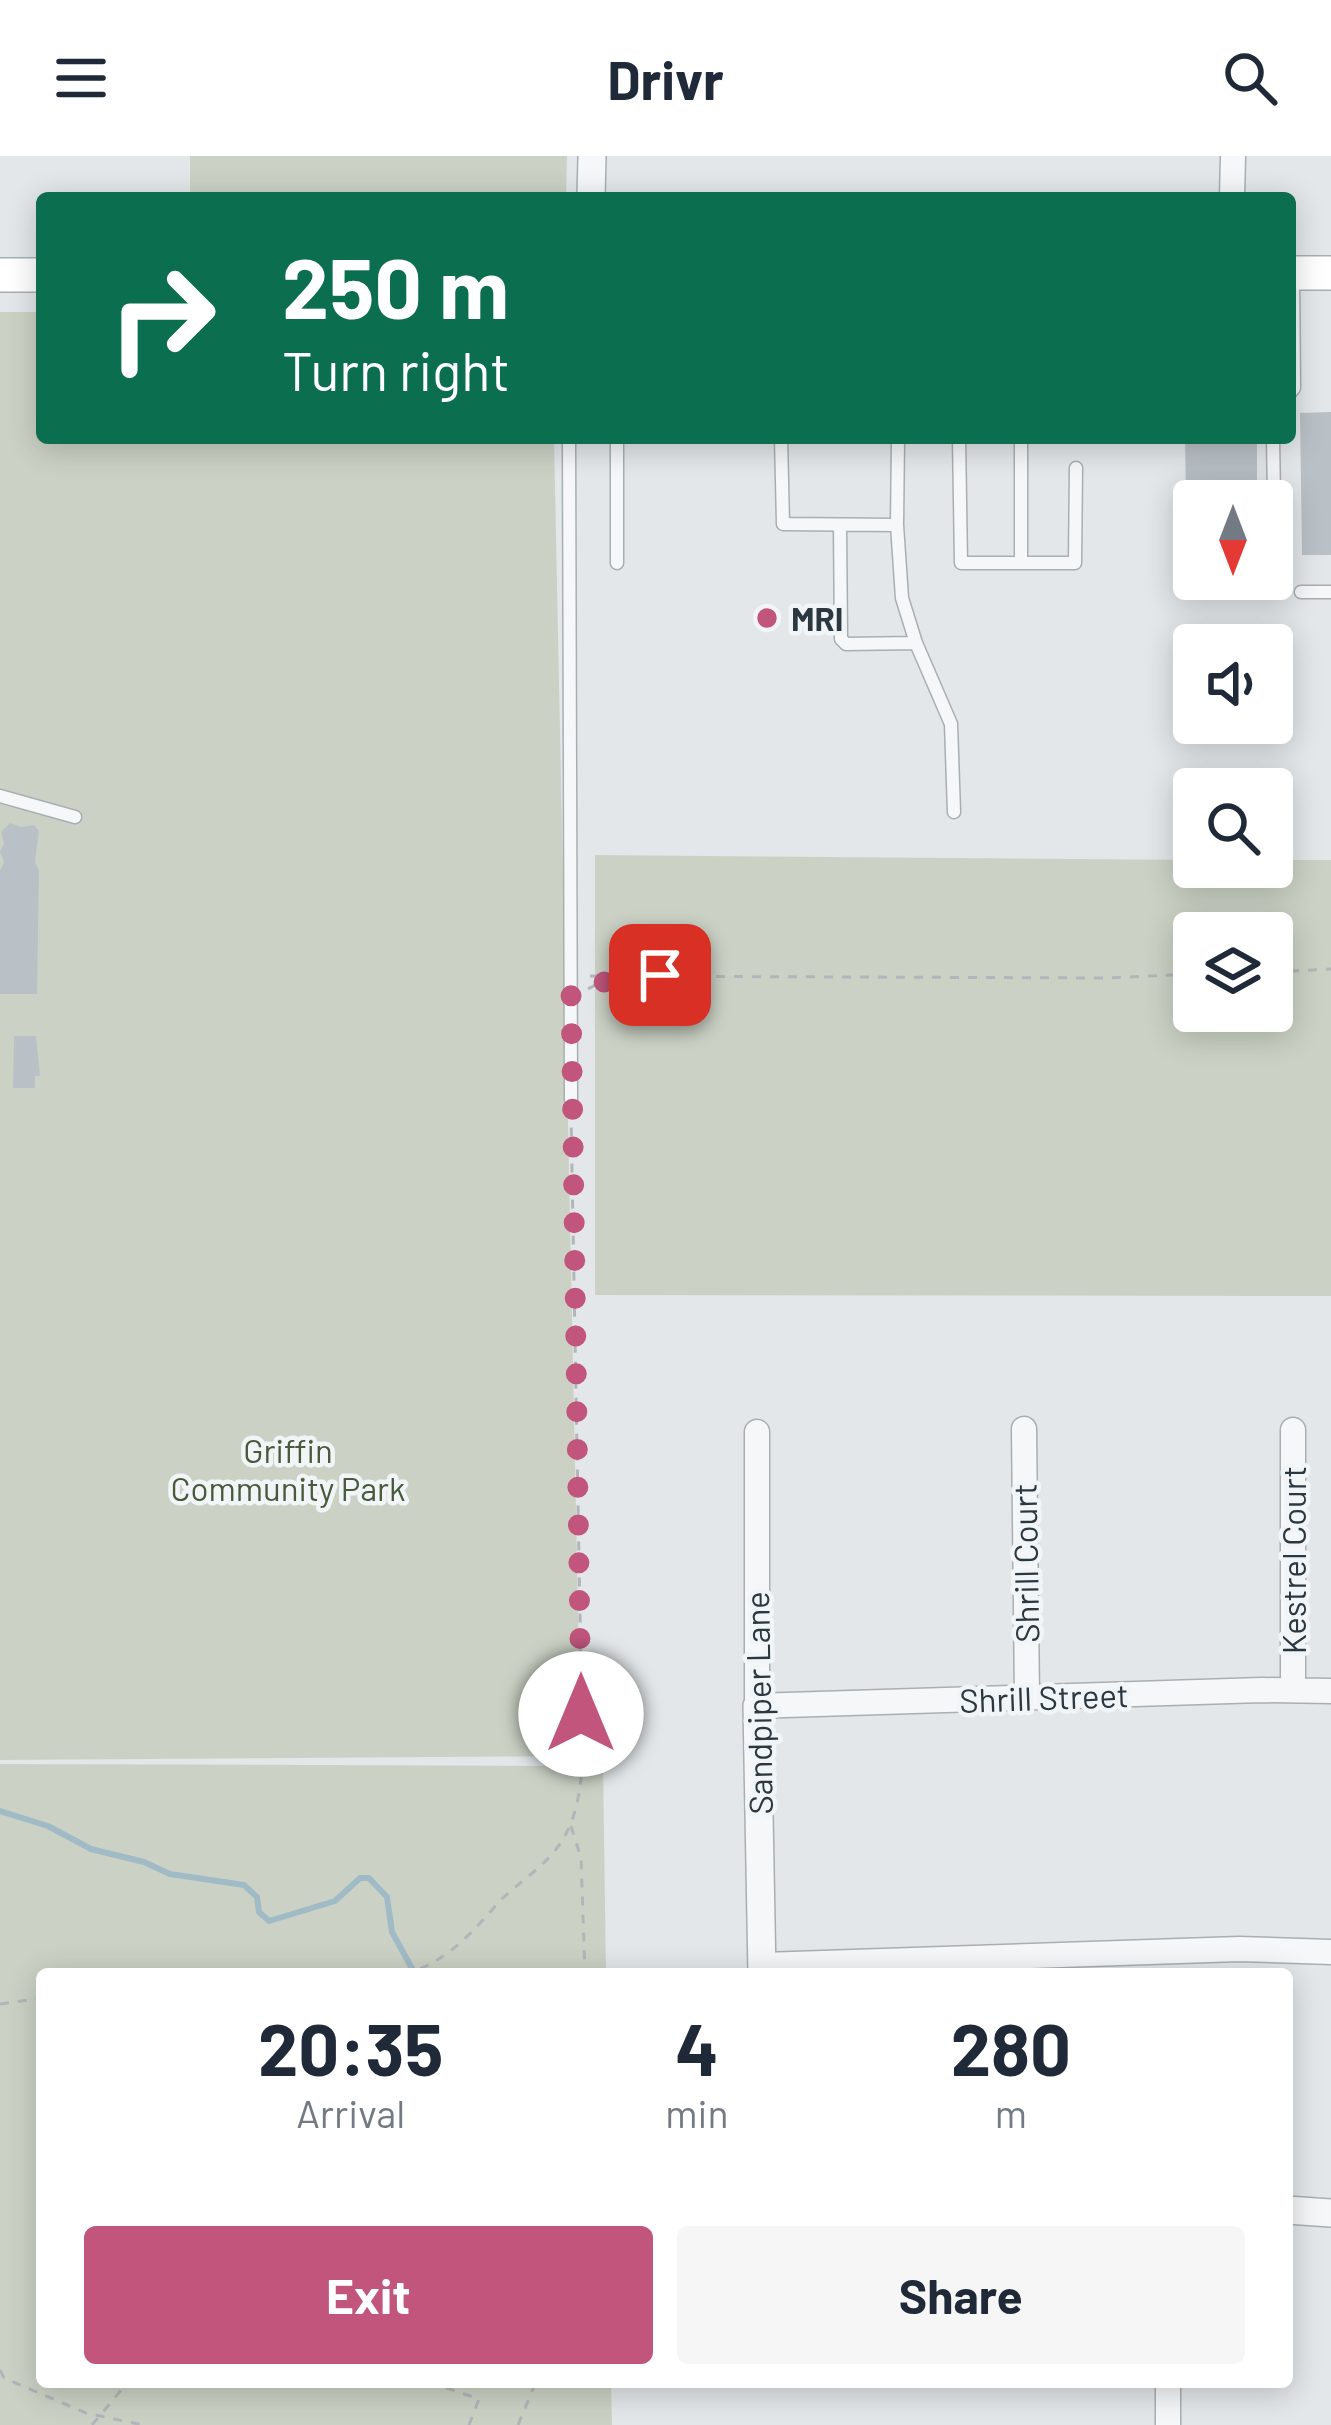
<!DOCTYPE html>
<style>
:root{--surface:#fff;--page:#f6f6f7;--text:#1f2937;--muted:#747a83;--accent:#c1557c}
body{margin:0;font-family:Barlow,sans-serif;background:var(--page);color:var(--text);height:100vh;display:flex;flex-direction:column;font-size:45px;white-space:nowrap}
*{box-sizing:border-box;margin:0}
p{font-size:39px;color:var(--muted)}
.icon{flex:none;width:66px;height:66px;fill:none;stroke:currentColor;stroke-width:2;stroke-linecap:round;stroke-linejoin:round}
.map{position:relative;flex:1;overflow:hidden}
.panel{position:absolute;left:36px;top:1812px;width:1257px;height:420px;display:flex;flex-direction:column;background:var(--surface);border-radius:12px;box-shadow:0 6px 30px #0003}
.panel>*{flex:none}
.top-card{position:absolute;left:36px;top:36px;width:1260px;height:252px;border-radius:12px;box-shadow:0 6px 30px #0003;background:#0b6e4f;color:#fff;overflow:hidden}
.needle{width:78px;rotate:180deg}
.fabs{position:absolute;left:1173px;top:324px;display:grid;gap:24px}
.fabs a{display:grid;place-items:center;width:120px;height:120px;border-radius:12px;background:var(--surface);box-shadow:0 6px 30px #0003;font-size:60px}
.pin{position:absolute;display:grid;place-items:center;width:102px;height:102px;color:#fff;margin:-51px;border-radius:24px;box-shadow:0 6px 18px #0006}
.me{position:absolute;width:132px;margin:-66px;rotate:0deg;stroke-linejoin:round;filter:drop-shadow(0 0 9px #0008)}
.turn{display:flex;align-items:center;gap:42px;height:252px;padding:0 48px;font-size:54px}
.turn .icon{width:156px;height:156px;stroke-width:2.5}
.turn b{display:block;font-size:84px;line-height:102px}
.eta{display:flex;justify-content:space-evenly;align-items:center;height:204px;text-align:center}
.eta b{font-size:72px;font-weight:700;line-height:84px}
.cta{display:flex;gap:24px;margin-top:auto;padding:24px 48px}
.cta a{flex:1;height:138px;border-radius:12px;background:var(--accent);color:#fff;font-size:48px;font-weight:700;line-height:138px;text-align:center}
.cta a+a{background:var(--page);color:var(--text)}
header{display:flex;justify-content:space-between;align-items:center;height:156px;padding:0 48px;background:var(--surface);font-size:54px;font-weight:700}
.map>svg:first-child{display:block}
.green{fill:#cbd2c5;fill-rule:evenodd}
.lines{fill:none;stroke-linecap:round;stroke-linejoin:round}
.stream{stroke:#a1bbc6;stroke-width:6}
.building{fill:#bac1c6}
.service-casing{stroke:#a8afb3;stroke-width:15}
.minor-casing{stroke:#a8afb3;stroke-width:27}
.tertiary-casing{stroke:#a8afb3;stroke-width:30}
.secondary-casing{stroke:#a8afb3;stroke-width:36}
.path{stroke:#b1b6b9;stroke-width:3;stroke-dasharray:9 9;stroke-linecap:butt}
.service{stroke:#f5f7f8;stroke-width:12}
.minor{stroke:#f5f7f8;stroke-width:24}
.tertiary{stroke:#f5f7f8;stroke-width:27}
.secondary{stroke:#fff;stroke-width:33}
.route{stroke:#c1557c;stroke-width:21;stroke-dasharray:0 37.8}
.poi-dot{fill:#c1557c;stroke:#f2f5f7;stroke-width:4.5}
.labels{text-anchor:middle;dominant-baseline:central;stroke-width:9;stroke-linejoin:round;paint-order:stroke}
.poi-label{font-size:33px;font-weight:bold;fill:#2c3840;stroke:#f2f5f7;text-anchor:start}
.park-label{font-size:33px;fill:#485a3b;stroke:#f2f5f7}
.street-label{font-size:33px;fill:#2c3840;stroke:#f2f5f7}
</style>
<header><svg class="icon" aria-label="menu" viewBox="0 0 24 24"><path d="M4 6h16M4 12h16M4 18h16"/></svg>Drivr<svg class="icon" aria-label="search" viewBox="0 0 24 24"><circle cx="10" cy="10" r="6"/><path d="M15 15l6 6"/></svg></header>
<div class="map">
<svg width="1331" height="2269" viewBox="0 0 1331 2269">
<rect width="100%" height="100%" fill="#e3e7e9"/>
<path class="green" d="M190,0H567L566,42H190Z
M0,156H42V282H554L581,1600L0,1604Z
M595,699L1194,704V711H1272V704H1331V1140L595,1139ZM1194,777H1272V855H1194Z
M0,1608L603,1610L606,1818H42V2226H611L612,2269H0Z"/>
<g class="lines">
<path class="stream" d="M0,1655L48,1670L91,1693L144,1706L170,1718L244,1729L257,1741L259,1756L269,1765L335,1745L360,1722H369L387,1741L392,1776L415,1818"/>
</g>
<path class="building" d="M1331,256V399H1302L1300,257Z
M1185,282H1257V345H1186Z
M10,667L22,671L34,669L39,675L35,706L39,715L37,838H0V715L4,706L0,696L4,687L1,676Z
M14,880H36L40,920H35V932H13Z"/>
<g class="lines">
<g class="service-casing">
<path id="service" d="M1290,237L1294,232L1293,118
M569,282L571,944
M617,282V407
M781,282L783,368L897,369
M898,282L897,369L902,442L916,487L951,568L954,656
M959,282L961,407H1075L1076,312
M1021,282V407
M1273,282L1275,404
M840,369L841,483L846,488L916,487
M1301,436H1331
M0,640L75,661"/>
</g>
<g class="minor-casing">
<path id="minor" d="M1232,42L1233,0
M1024,1273L1027,1542
M1293,1274V1534
M757,1276V1550L1262,1534L1331,1535
M762,1809L1239,1793L1331,1796
M1168,2269V2226"/>
</g>
<g class="tertiary-casing">
<path id="tertiary" d="M591,42L592,0
M757,1550L762,1818
M1287,2054L1331,2057"/>
</g>
<g class="secondary-casing">
<path id="secondary" d="M1290,117H1331
M0,119H42"/>
</g>
<path class="path" d="M1272,816L1331,813
M590,820L1105,822L1194,818
M588,833L611,820
M571,1670L581,1702L585,1818
M403,1818C445,1808 471,1778 498,1747C515,1729 537,1716 553,1697C593,1651 581,1573 581,1516L571,959
M0,1848L42,1842
M0,2214L4,2222L86,2257L143,2269
M429,2226L479,2243L469,2269
M92,2269L128,2226
M518,2269L536,2226"/>
<use href="#service" class="service"/>
<use href="#minor" class="minor"/>
<use href="#tertiary" class="tertiary"/>
<use href="#secondary" class="secondary"/>
</g>
<g class="lines">
<path class="route" d="M581,1558L571,837L603,827L613,819H660"/>
</g>
<circle class="poi-dot" cx="767" cy="462" r="12"/>
<g class="labels">
<g class="poi-label">
<text x="791" y="462">MRI</text>
</g>
<g class="park-label">
<text x="288" y="1294">Griffin<tspan x="288" dy="38">Community Park</tspan></text>
</g>
<g class="street-label">
<text transform="translate(1293 1404) rotate(-90)">Kestrel Court</text>
<text transform="translate(1025 1407) rotate(-91)">Shrill Court</text>
<text transform="translate(1044 1541) rotate(-2)">Shrill Street</text>
<text transform="translate(758 1547) rotate(-91)">Sandpiper Lane</text>
</g>
</g>
</svg>
<div class="fabs">
<a><svg class="needle" viewBox="-14 -14 28 28"><path d="M0-13l5 13h-10z" fill="#e53935"/><path d="M0 13l5-13h-10z" fill="#747a83"/></svg></a>
<a><svg class="icon" aria-label="sound" viewBox="0 0 24 24"><path d="M4 9h4l5-4v14l-5-4H4zM17 9q2 3 0 6"/></svg></a>
<a><svg class="icon" aria-label="search" viewBox="0 0 24 24"><circle cx="10" cy="10" r="6"/><path d="M15 15l6 6"/></svg></a>
<a><svg class="icon" aria-label="layers" viewBox="0 0 24 24"><path d="M12 4l9 5-9 5-9-5zM3 14l9 5 9-5"/></svg></a>
</div>
<div class="pin" style="left:660px;top:819px;background:#d93025"><svg class="icon" aria-label="arrive" viewBox="0 0 24 24"><path d="M6 21V4h12l-3 4 3 4H6"/></svg></div>
<svg class="me" style="left:581px;top:1558px" viewBox="-20 -20 40 40"><circle r="19" fill="#fff"/><path d="M0-13L10 11 0 6-10 11z" fill="#c1557c"/></svg>
<div class="top-card">
<div class="turn"><svg class="icon" aria-label="right" viewBox="0 0 24 24"><path d="M7 20v-9h11M14 6l5 5-5 5"/></svg><div><b>250 m</b>Turn right</div></div>
</div>
<section class="panel">
<div class="eta">
<div><b>20:35</b><p>Arrival</p></div>
<div><b>4</b><p>min</p></div>
<div><b>280</b><p>m</p></div>
</div>
<div class="cta"><a>Exit</a><a>Share</a></div>
</section>
</div>
